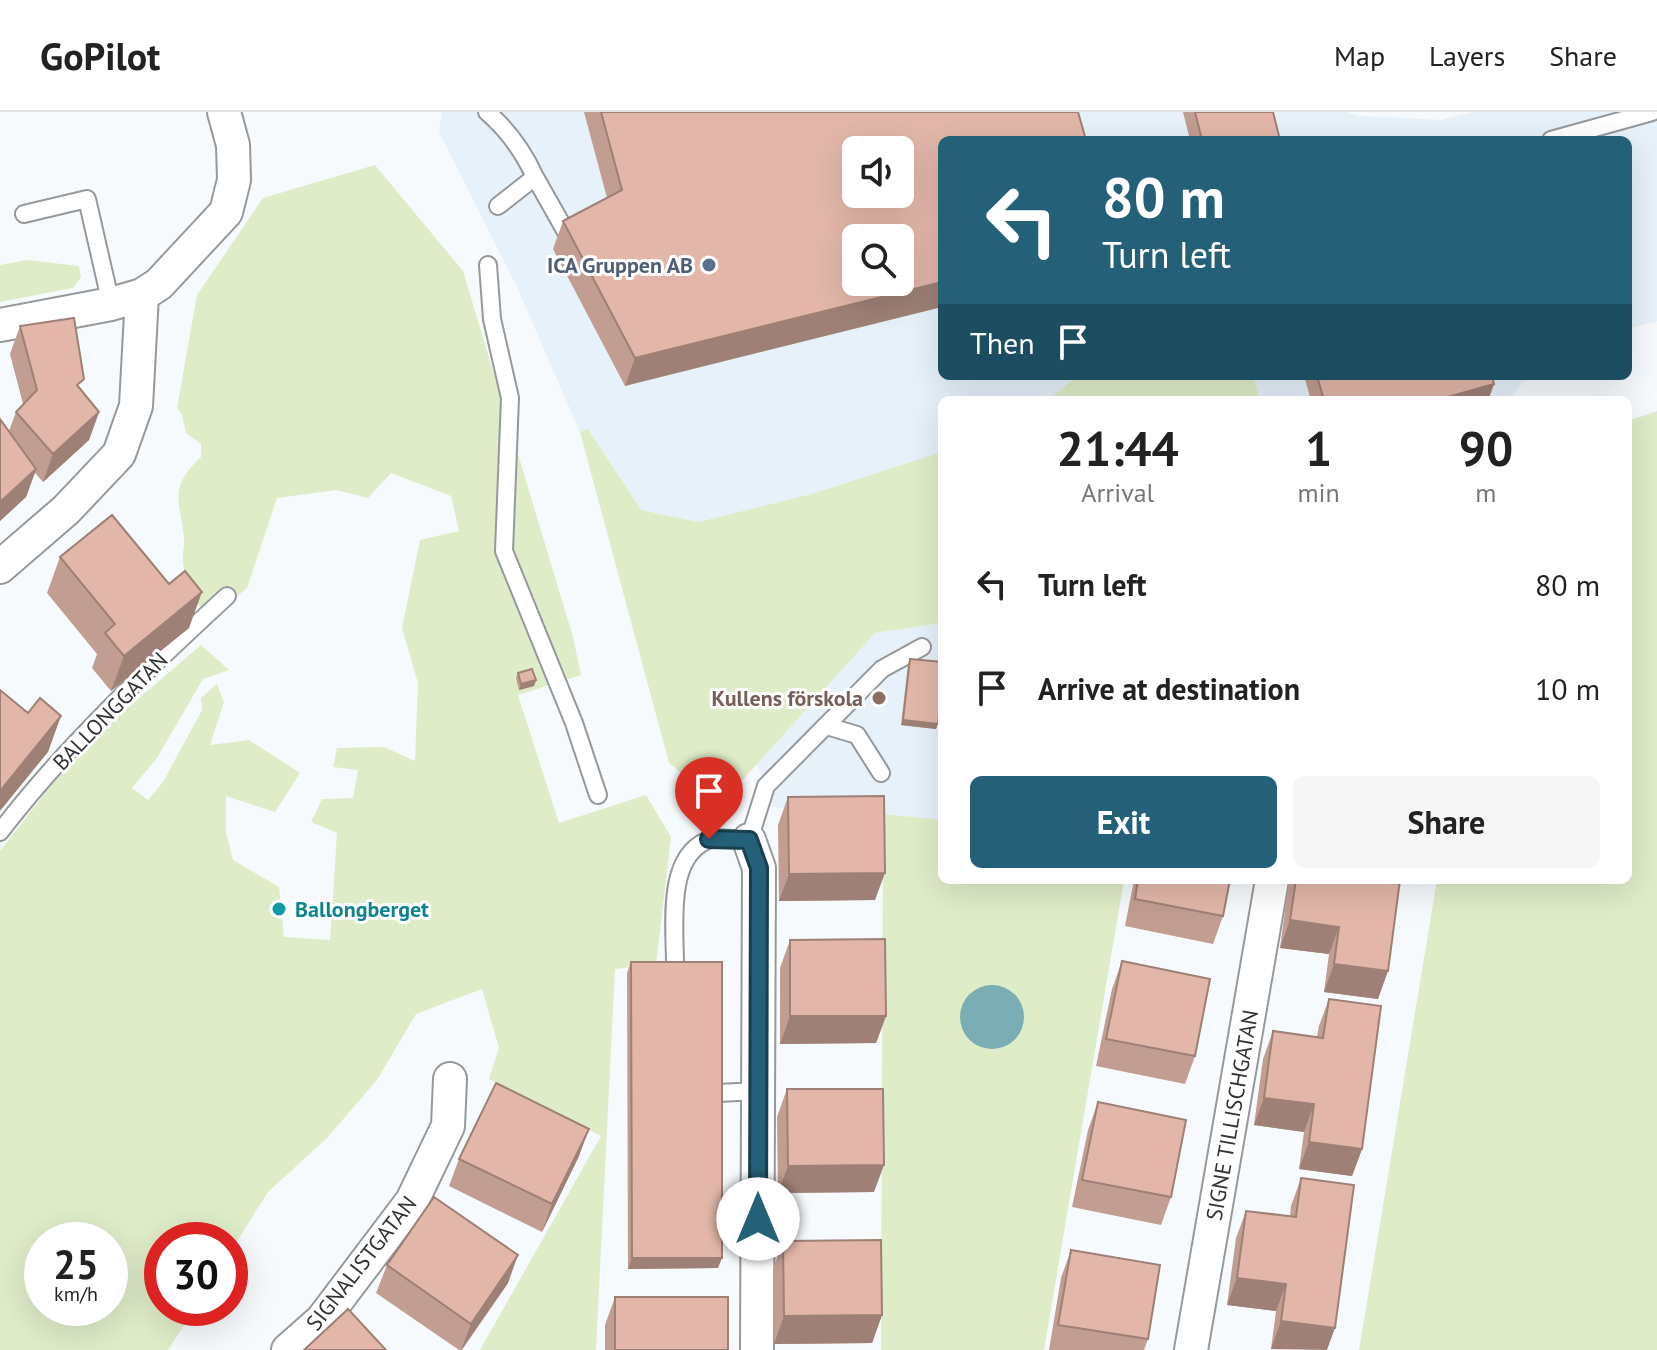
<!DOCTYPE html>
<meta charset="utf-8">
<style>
:root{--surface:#fff;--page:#f6f6f6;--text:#222;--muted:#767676;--line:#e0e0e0;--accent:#246178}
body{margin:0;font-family:"PT Sans",sans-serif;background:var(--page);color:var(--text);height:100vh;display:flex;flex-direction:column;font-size:30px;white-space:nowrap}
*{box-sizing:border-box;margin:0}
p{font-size:26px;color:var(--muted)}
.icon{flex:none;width:44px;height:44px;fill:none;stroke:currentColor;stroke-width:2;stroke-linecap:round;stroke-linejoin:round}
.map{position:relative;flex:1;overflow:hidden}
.details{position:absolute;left:938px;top:284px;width:694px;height:488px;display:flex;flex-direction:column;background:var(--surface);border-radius:12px;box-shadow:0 8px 32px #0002}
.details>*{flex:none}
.banner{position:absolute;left:938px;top:24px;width:694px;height:244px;border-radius:12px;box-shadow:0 8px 32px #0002;background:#246178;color:#fff;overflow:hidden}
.tools{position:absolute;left:842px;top:24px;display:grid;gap:16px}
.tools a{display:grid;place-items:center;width:72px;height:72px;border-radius:12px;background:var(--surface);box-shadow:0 8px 32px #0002;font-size:40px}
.speed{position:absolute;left:24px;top:1110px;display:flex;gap:16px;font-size:40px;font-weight:700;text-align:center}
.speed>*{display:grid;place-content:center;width:104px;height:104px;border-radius:50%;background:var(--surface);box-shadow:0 8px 32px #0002;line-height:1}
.speed small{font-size:20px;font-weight:400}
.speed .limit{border:12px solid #d22;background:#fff;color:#111}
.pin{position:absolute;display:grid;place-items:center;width:68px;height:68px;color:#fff;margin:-82px -34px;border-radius:50% 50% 50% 0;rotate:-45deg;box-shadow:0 0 8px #0007}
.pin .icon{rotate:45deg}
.me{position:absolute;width:88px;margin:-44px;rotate:0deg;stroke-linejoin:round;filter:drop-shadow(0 0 6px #0008)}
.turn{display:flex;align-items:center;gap:28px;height:168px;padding:0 32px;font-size:36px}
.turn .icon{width:104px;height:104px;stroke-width:2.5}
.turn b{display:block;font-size:56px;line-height:68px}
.then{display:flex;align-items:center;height:76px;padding:0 32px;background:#0003;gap:16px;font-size:30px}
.eta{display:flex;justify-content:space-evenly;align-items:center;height:136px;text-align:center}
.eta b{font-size:48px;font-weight:700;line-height:56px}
.primary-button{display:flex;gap:16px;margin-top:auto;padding:16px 32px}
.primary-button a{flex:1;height:92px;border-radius:12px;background:var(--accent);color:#fff;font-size:32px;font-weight:700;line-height:92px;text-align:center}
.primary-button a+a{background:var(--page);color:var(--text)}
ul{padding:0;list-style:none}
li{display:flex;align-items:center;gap:24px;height:104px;padding:0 32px}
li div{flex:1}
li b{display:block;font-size:30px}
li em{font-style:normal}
header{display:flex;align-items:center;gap:48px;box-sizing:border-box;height:112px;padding:0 40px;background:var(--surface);border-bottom:2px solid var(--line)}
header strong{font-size:38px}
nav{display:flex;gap:44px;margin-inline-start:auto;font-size:28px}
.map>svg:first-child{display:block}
.built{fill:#e7f1fa;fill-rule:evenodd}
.green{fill:#dfecc8;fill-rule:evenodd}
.water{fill:#7badb4}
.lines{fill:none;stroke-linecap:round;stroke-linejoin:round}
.service-casing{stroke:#95999c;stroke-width:20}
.minor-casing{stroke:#95999c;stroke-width:36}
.service{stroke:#fff;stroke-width:16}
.minor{stroke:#fff;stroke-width:32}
.wall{fill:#c29d91}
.shaded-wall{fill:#9e8076}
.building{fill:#e2b7a9;stroke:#9e8076;stroke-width:2;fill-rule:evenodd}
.route-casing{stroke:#173f4e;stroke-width:20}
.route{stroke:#246178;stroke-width:14}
.service-dot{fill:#5c6f8a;stroke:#fff;stroke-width:3}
.education-dot{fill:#8d6e63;stroke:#fff;stroke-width:3}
.culture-dot{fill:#0f9aa8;stroke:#fff;stroke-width:3}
.labels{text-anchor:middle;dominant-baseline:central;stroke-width:6;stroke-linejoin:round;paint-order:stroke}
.service-label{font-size:22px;font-weight:bold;fill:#4e5e75;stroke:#fff;text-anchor:end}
.education-label{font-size:22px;font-weight:bold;fill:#785e54;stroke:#fff;text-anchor:end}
.street-label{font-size:22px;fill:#313334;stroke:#fff}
.culture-label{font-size:22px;font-weight:bold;fill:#0d838f;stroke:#fff;text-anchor:start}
</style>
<header>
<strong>GoPilot</strong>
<nav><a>Map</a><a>Layers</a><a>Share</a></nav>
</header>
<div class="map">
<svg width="1657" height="1238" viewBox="0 0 1657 1238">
<rect width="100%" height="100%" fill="#f6fafd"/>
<path class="built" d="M442,0H1347L1358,4L1441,8L1472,0H1657V209L1628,217V28H942V264H1077L1048,288H942V340L811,382L698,410L641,398L588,317L580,320L516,173L439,20ZM856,38H900V82H856ZM856,126H900V170H856Z
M1253,264H1529L1510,286L1501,288H1260Z
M942,511V708L771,695L757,652L875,521Z"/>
<path class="green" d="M375,53L463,159L573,525L581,563L518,583L559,711L646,683L671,725L656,853L615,857L596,1238H480L601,1024L489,967L499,936L482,877L416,902L377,968L327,1026L268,1080L230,1140V1128H162V1196H195L168,1238H0V739L52,672L118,604L201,533L229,558L203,567L157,646L132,676L148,688L163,670L202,598L201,586L217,572L224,590L210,633L249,628L300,661L275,700L226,684V720L233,748L279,775L284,825L330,828L337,721L311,710L322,687L353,686L358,658L333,655L337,636L384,635L415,649L418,571L402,516L420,428L459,419L451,384L391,361L368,386L336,378L277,386L247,476L210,507C195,491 185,473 183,451C182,442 185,433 184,425C179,387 169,375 201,345V332L186,321L182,303L177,296L197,183L263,86ZM42,1128H110V1196H42Z
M27,148L79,154L81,165L73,176L0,190V153Z
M1077,264H1253L1260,288H1048Z
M1657,299V1238H1359L1437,768H1628V309Z
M588,317L641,398L698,410L811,382L942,340V511L875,521L721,692L669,651L580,320Z
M883,702L942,708V768H1124L1044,1238H881Z"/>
<path class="water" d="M960 905a32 32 0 1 1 64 0a32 32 0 1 1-64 0Z"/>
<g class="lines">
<g class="service-casing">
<path id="service" d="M487,0C509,19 523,39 535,65L498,94
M1551,28L1652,0
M535,65L570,127
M24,102L87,87L111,192
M488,153L492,207L510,286L504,439L574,611L598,683
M827,614L857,623L881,661
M0,720C64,636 149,556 227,484
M675,861C676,820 664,748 706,729C717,724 737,728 749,728L766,674L882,557L922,535
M718,981L758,979"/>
</g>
<g class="minor-casing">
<path id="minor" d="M0,213L111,192L142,183L159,172L226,100L234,68L233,33L224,0
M0,455L66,398L119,342L136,294L142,183
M749,728L759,756L757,1238
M288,1238L322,1208L412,1089L448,1014L450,967
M1191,1238L1272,768"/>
</g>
<use href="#service" class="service"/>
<use href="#minor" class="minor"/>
</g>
<path class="wall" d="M584,0H1078L625,274L553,137L563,109L607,86Z
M1183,0H1273L1280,28H1190Z
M20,214L80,277L99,300L89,328L43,370L35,361L26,385L0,409V308L9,319L16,300L23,292L10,242Z
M1304,264H1492L1494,272L1488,288H1311Z
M60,445L189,516L111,579L92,556L97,542L47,481Z
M942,538V608H938L936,617L901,613L908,552L910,547L941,550Z
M518,561L536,568L534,574L519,578L516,566Z
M788,685L875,788L779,789L778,713Z
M1134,768H1230L1223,804L1213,832L1125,814Z
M1289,768H1400L1378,887L1324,880L1329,842L1280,836Z
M790,828L886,904L876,931L780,932V856Z
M1122,849L1195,944L1185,972L1096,954L1112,877Z
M631,850L718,1156L628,1157L627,861Z
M1329,887L1362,1037L1352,1064L1299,1057L1304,1020L1254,1013L1263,947L1273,919L1317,925L1319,914Z
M787,977L874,1080L778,1081L777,1005Z
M1098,990L1171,1085L1161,1113L1072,1095L1088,1018Z
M579,1044L542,1120L449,1074L459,1047Z
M1301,1066L1335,1216L1271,1237L1276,1199L1227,1193L1236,1126L1246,1099L1290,1105L1291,1094Z
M783,1129L882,1203L872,1231L774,1232L773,1157Z
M1071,1138L1148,1227L1144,1238H1049L1061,1166Z
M387,1153L508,1171L462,1238H459L376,1181Z
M615,1185L728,1238H605V1213Z"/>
<path class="shaded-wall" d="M942,170V195L625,274L635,246Z
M1494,272L1488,288H1437Z
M99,300L89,328L43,370L53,342Z
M36,357L26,385L0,409V390Z
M202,480L189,516L111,579L124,544Z
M536,568L534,574L519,578L521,572Z
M61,604L48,640L0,699V679Z
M903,608L938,612L936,617L901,613Z
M885,761L875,788L779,789L789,762Z
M1290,808L1339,815L1329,842L1280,836Z
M1334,852L1388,859L1378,887L1324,880Z
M790,904H886L876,931L780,932Z
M1264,986L1314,992L1304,1020L1254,1013Z
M589,1017L579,1044L542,1120L552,1092Z
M1309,1030L1362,1037L1352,1064L1299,1057Z
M884,1053L874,1080L778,1081L788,1054Z
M518,1143L508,1171L461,1238L471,1212Z
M632,1146H722L718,1156L628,1157Z
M1237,1166L1286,1172L1276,1199L1227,1193Z
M882,1203L872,1231L774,1232L784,1204Z
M1281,1209L1335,1216L1327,1238L1271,1237Z"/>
<path class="building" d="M601,0H1078L1086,28H942V170L635,246L563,109L622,78ZM856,38H900V82H856ZM856,126H900V170H856Z
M1195,0H1273L1280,28H1202Z
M74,206L84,267L77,273L99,300L53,342L16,300L37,278L20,214Z
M1317,264H1492L1494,272L1437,288H1324Z
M0,307L36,357L0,390Z
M112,403L169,472L185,459L202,480L124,544L105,521L115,512L60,445Z
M910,547L942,550V603L939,602L938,612L903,608Z
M532,557L536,568L521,572L518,561Z
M0,578L28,601L40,586L61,604L0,679Z
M884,684L885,761L789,762L788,685Z
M1138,768H1230L1223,804L1135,787Z
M1296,768H1400L1388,859L1334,852L1339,815L1290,808Z
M885,827L886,904H790V828Z
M1122,849L1210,867L1195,944L1106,927Z
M631,850H722V1146H632Z
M1329,887L1381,894L1362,1037L1309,1030L1314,992L1264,986L1273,919L1323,926Z
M496,971L589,1017L552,1092L459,1047Z
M787,977H883L884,1053L788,1054Z
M1098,990L1186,1008L1171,1085L1082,1068Z
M1301,1066L1354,1073L1335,1216L1281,1209L1286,1172L1237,1166L1246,1099L1296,1105Z
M434,1085L518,1143L471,1212L387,1153Z
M881,1128L882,1203L784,1204L783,1129Z
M1071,1138L1160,1153L1148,1227L1058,1213Z
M615,1185H728V1238H615Z
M348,1197L386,1238H304Z"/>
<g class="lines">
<g class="route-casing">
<path id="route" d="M709,727L749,728L759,756L758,1107"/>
</g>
<use href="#route" class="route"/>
</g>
<circle class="service-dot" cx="709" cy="153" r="8"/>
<circle class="education-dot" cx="879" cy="586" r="8"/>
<circle class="culture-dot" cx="279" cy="797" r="8"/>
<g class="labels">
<g class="service-label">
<text x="693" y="153">ICA Gruppen AB</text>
</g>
<g class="education-label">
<text x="863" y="586">Kullens förskola</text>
</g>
<g class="street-label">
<text transform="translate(110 599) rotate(-46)">BALLONGGATAN</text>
<text transform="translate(1232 1003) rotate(-80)">SIGNE TILLISCHGATAN</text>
<text transform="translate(361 1151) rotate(-52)">SIGNALISTGATAN</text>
</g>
<g class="culture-label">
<text x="295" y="797">Ballongberget</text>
</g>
</g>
</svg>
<div class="tools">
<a><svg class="icon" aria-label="sound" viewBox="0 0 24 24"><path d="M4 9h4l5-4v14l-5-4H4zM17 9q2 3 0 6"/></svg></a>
<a><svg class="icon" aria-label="search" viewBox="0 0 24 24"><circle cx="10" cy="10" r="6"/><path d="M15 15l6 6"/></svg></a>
</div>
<div class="speed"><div>25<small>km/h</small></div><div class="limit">30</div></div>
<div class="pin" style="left:709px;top:727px;background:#d93025"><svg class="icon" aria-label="arrive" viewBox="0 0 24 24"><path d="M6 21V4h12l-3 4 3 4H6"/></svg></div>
<svg class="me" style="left:758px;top:1107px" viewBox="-20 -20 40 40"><circle r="19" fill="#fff"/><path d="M0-13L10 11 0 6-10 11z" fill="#246178"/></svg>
<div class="banner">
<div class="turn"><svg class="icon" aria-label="left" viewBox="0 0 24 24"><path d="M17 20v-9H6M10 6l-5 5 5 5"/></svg><div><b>80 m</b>Turn left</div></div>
<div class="then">Then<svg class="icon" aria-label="arrive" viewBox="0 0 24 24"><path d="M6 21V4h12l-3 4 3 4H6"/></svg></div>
</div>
<section class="details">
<div class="eta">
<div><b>21:44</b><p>Arrival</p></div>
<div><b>1</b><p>min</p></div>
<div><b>90</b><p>m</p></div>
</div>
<ul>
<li><svg class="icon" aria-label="left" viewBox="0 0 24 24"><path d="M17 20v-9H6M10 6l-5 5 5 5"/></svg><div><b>Turn left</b></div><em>80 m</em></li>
<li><svg class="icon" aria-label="arrive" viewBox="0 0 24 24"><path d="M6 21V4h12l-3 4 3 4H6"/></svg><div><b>Arrive at destination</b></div><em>10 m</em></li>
</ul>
<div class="primary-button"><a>Exit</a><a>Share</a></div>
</section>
</div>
